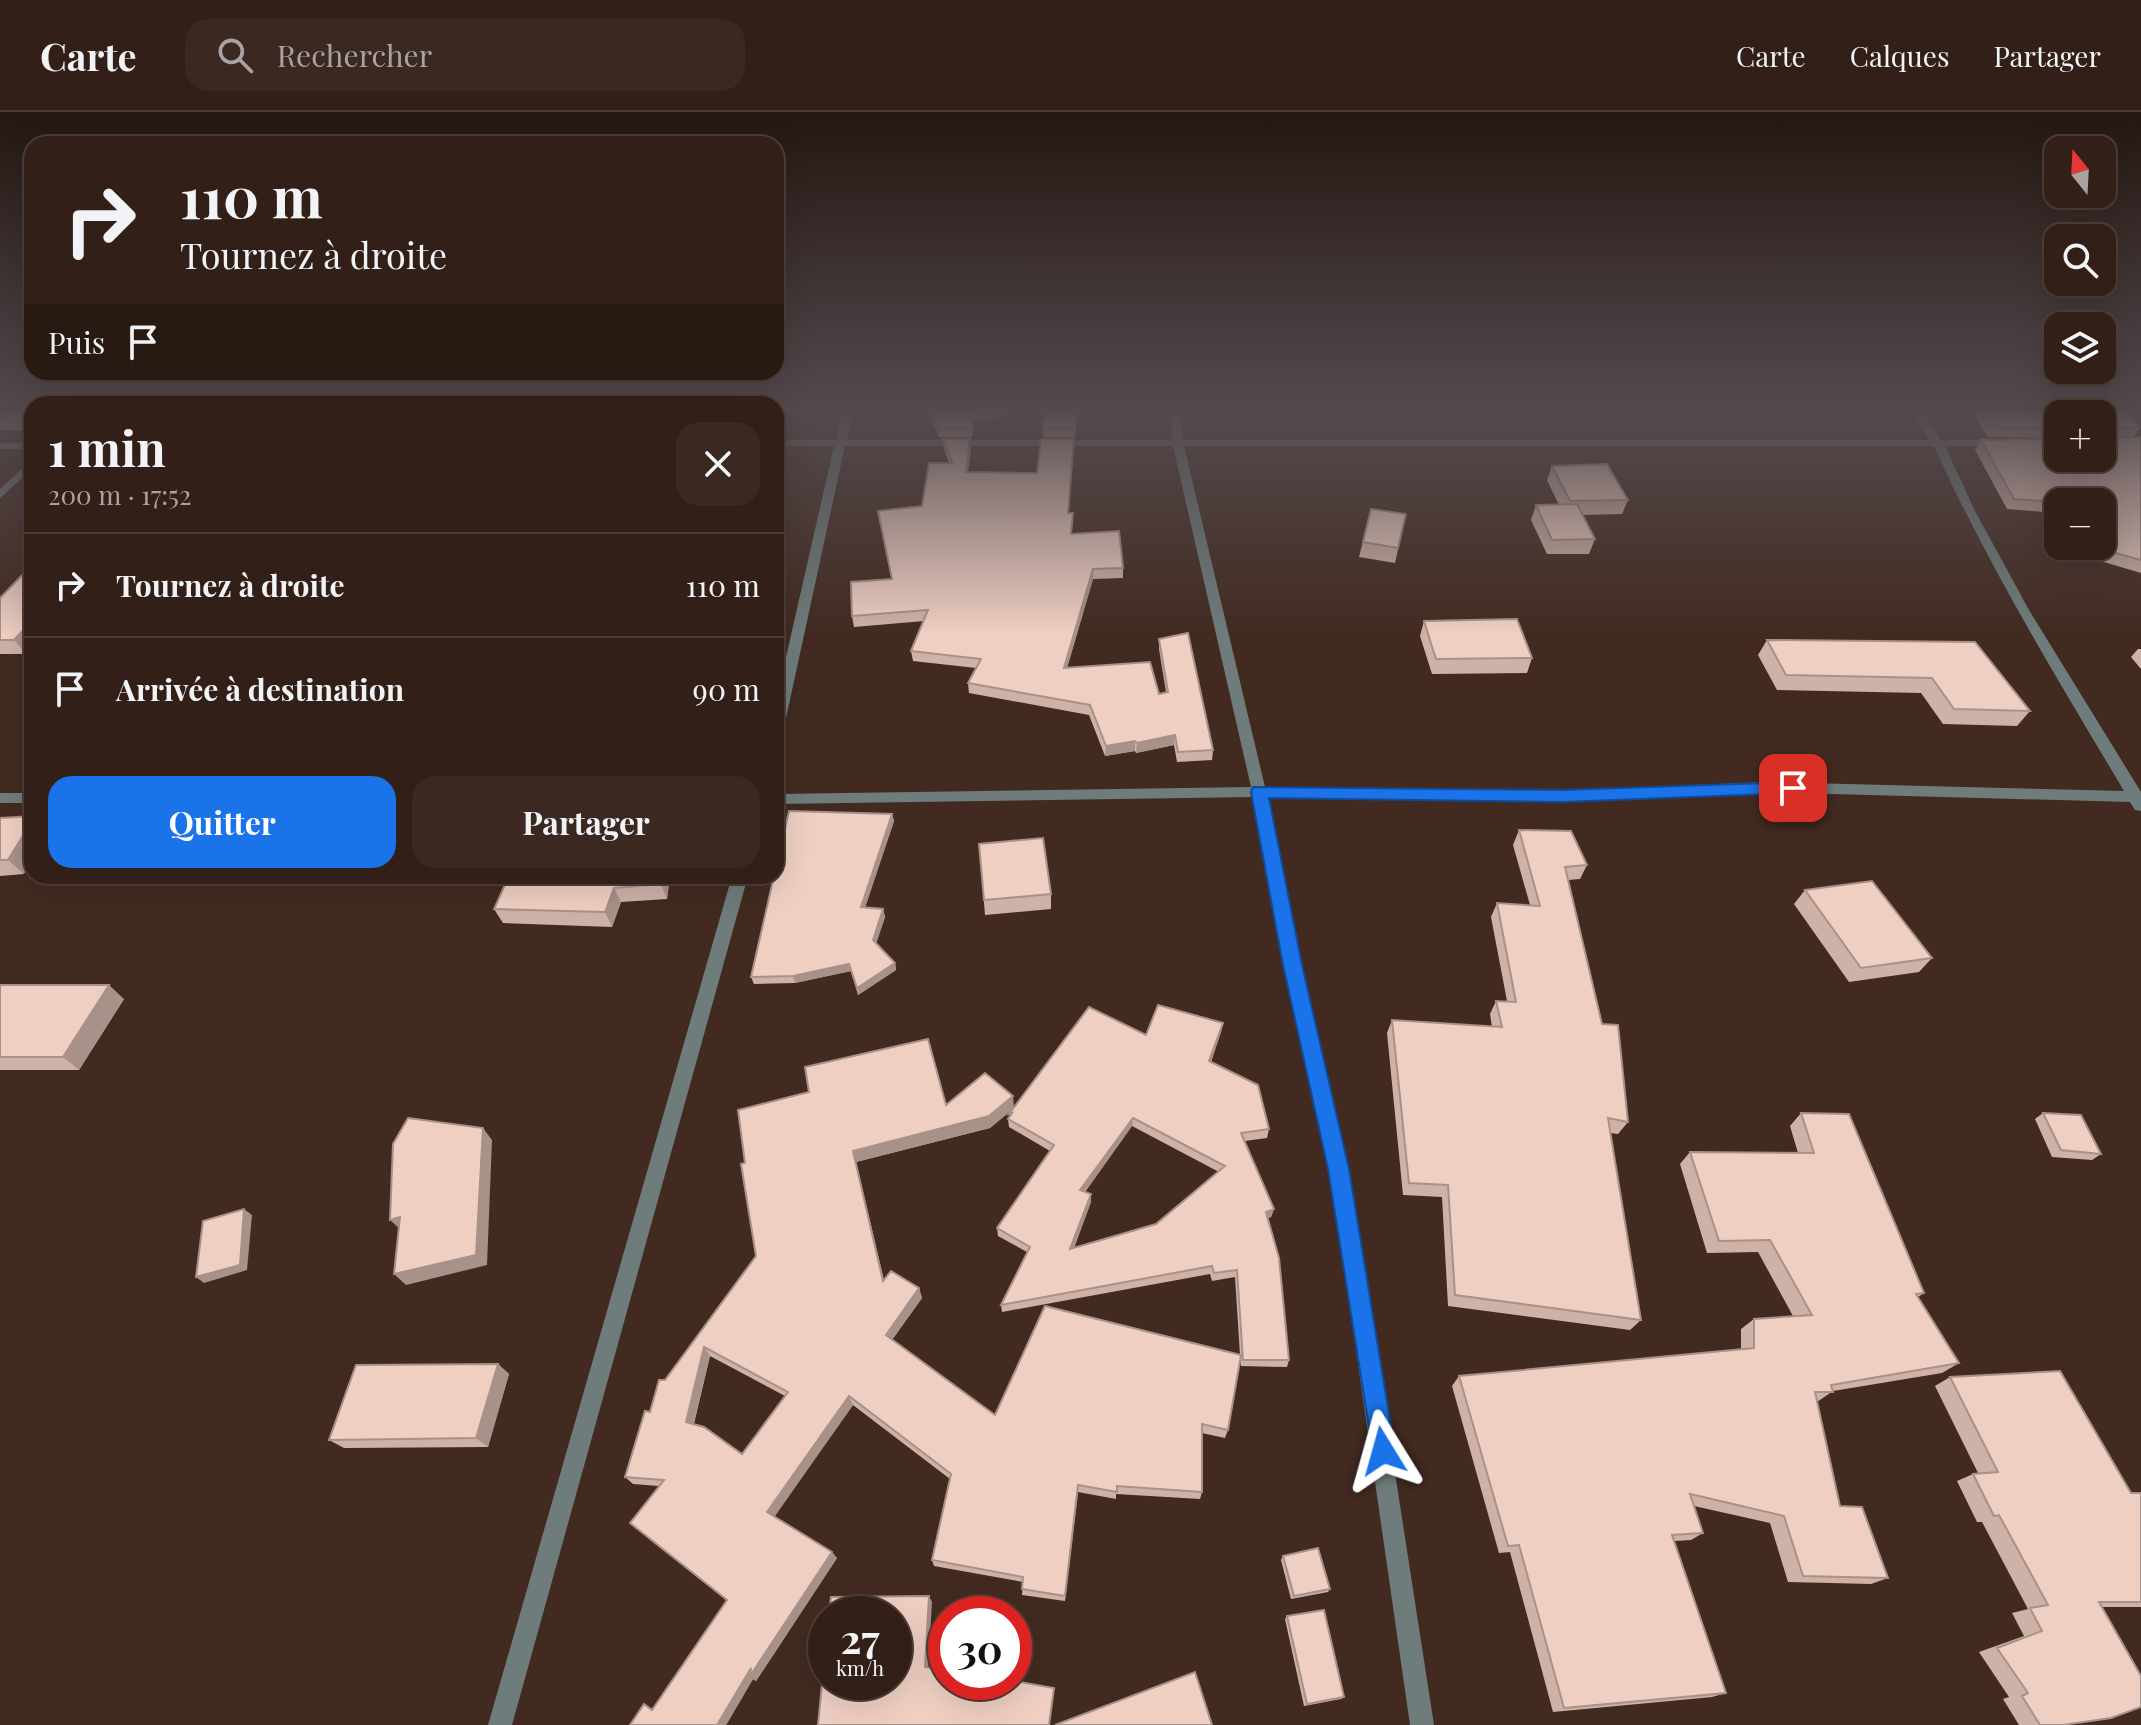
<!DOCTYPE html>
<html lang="fr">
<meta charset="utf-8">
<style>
:root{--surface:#322018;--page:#3a2821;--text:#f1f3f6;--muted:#a8a3a2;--line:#4d3e37;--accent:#1a73e8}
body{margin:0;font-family:"Playfair Display",serif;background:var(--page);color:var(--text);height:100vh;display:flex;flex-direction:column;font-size:30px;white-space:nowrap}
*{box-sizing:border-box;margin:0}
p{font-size:26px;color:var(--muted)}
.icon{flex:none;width:44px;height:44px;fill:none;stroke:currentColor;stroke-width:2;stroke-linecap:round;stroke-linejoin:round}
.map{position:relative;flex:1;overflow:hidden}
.details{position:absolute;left:24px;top:284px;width:760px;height:488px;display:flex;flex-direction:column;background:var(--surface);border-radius:24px;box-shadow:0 8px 32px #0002,0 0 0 2px var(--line)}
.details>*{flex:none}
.guide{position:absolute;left:24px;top:24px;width:760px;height:244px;border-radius:24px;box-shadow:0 8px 32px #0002,0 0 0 2px var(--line);background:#322018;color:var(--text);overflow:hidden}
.needle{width:52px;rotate:342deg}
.controls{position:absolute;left:2044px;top:24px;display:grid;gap:16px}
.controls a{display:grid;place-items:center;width:72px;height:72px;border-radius:16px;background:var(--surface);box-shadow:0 8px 32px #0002,0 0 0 2px var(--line);font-size:40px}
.speed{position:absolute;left:808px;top:1484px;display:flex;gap:16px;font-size:40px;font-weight:700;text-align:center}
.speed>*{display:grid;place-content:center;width:104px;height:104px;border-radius:50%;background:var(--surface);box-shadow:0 8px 32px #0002,0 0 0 2px var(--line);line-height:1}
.speed small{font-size:20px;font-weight:400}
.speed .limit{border:12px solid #d22;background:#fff;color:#111}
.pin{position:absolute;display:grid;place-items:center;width:68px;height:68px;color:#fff;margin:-34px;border-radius:16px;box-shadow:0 4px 12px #0006}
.me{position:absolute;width:88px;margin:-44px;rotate:352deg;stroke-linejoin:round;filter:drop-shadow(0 0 6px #0008)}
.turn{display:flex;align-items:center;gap:28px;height:168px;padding:0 24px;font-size:36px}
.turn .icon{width:104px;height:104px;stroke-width:2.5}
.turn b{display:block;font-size:56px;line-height:68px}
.then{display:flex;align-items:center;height:76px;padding:0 24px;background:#0003;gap:16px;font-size:30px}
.round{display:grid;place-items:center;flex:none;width:84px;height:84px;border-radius:24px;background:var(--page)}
.overview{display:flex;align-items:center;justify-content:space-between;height:136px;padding:0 24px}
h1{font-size:48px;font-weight:700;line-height:60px}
.primary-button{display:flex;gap:16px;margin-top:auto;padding:16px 24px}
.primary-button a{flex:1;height:92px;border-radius:24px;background:var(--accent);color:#fff;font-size:32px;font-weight:700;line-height:92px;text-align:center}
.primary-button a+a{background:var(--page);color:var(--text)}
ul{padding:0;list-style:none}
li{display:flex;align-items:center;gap:24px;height:104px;padding:0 24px;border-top:2px solid var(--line)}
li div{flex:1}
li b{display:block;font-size:30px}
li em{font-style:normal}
header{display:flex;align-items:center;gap:48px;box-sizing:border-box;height:112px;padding:0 40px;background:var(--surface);border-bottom:2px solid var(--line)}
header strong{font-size:38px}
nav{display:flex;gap:44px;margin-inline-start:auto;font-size:28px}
.search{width:560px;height:72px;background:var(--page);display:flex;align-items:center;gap:20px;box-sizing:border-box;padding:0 28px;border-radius:24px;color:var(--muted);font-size:30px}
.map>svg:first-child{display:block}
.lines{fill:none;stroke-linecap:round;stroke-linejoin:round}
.street{fill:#6e7d7b;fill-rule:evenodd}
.wall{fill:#ceb2a7;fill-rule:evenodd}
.shaded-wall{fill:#a79188}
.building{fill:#efcfc2;stroke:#a79188;stroke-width:2;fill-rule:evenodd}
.route{fill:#1a73e8;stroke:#114b97;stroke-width:2}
</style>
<header>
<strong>Carte</strong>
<div class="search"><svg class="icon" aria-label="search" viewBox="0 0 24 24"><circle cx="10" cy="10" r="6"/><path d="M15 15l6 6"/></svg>Rechercher</div>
<nav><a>Carte</a><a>Calques</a><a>Partager</a></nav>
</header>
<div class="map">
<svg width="2141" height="1613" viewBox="0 0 2141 1613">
<rect width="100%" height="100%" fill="#422a20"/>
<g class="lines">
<path class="street" d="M843,297H853L847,328H1172L1171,297H1181L1183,328H1930L1910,297H1920L1941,328H1998L2003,331L1998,334H1945L1975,399L2029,498L2141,680V699L2135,698L2130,690L1764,680L1563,689L1267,685L1300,853L1348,1057L1434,1613H1410L1330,1057L1284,853L1253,685L776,692V682L1251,675L1173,334H845L783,620L776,625V589L834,334H776V328H836ZM1184,334H1934C1988,454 2057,566 2124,679L1764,670L1563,679L1265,675Z
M0,331H32V337H0Z
M32,348V357L0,386V377Z
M0,681H32V691H0Z
M732,764H748L512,1613H488Z"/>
</g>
<path class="wall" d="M0,297H32V318H0Z
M928,297H1078L1075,325H1043L1045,297L974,309L972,325H939Z
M1091,297H1138V298Z
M1970,297H2122L2141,315L2133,325H2107V326L2141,325V461L2097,448L2103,429L2102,390H2058V416L2054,414L2057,401L2007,397L1975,338L1981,328L2102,346L2058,302V326L1988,325Z
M943,327L971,337L968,360L1037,361L1074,337L1068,401L1072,422L1123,456V466L1093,467L1067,556L1159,582L1166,580L1159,537V527L1213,638L1212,648L1177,650L1174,633L1136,641L1135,639L1105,644L1089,603L969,581L968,571L976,556L913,549L911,539L924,509L854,515L852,504L892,467L878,399L922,394L949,351L944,337Z
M1552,354L1628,388L1622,402L1582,403L1595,427L1589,442H1547L1531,408L1536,393H1559L1547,368Z
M1371,397L1406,402L1395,451L1359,445Z
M0,486L26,542H0Z
M1424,509L1532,546L1527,561L1432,562L1420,524Z
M1767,528L1975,530L2030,599L2017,614L1943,612L1921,581L1777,578L1758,543Z
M2138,537H2141V557L2131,545Z
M892,702L894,709L865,795L883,797L885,805L876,831L895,851L896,858L858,883L851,859L795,871L754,872L751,865Z
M0,706L24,762L0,764Z
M1519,718L1587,753L1580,767L1568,768L1602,912L1628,1010L1618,1022L1610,1021L1641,1208L1630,1218L1448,1194L1442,1085L1403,1083L1387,921L1392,908L1492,915L1490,902L1496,889H1507L1491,805L1497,791L1530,793L1513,733Z
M979,732L1051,782V797L985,803Z
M670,764L667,787L621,790L612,815L503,811L494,797Z
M1805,778L1932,846L1919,860L1849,870L1794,792Z
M0,873L124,887L79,958H0Z
M1223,911L1221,920L1211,950L1269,1017L1267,1026L1245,1029L1274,1097L1271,1105L1268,1106L1289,1248L1287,1255L1241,1254L1240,1247L1228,1318L1225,1326L1202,1321V1380L1200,1387L1116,1382V1387L1078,1380L1065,1489L1022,1483L1023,1470L934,1454L932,1448L950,1367L853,1293L774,1404L837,1446L756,1569L753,1567L726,1613H630L653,1596L727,1488L659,1374L633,1372L625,1365L650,1300L665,1268L756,1144L745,1051L809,980L946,993L1014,996L990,1016L856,1050L884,1168L919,1176L922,1186L892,1228L995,1303L1240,1243L1235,1165L1212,1169L1210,1162L1002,1200L1001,1193L1027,1140L998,1124L997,1116L1050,1039L1009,1015L1008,1007L1146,923ZM1132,1014L1219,1060L1156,1112L1074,1136L1091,1090V1082L1085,1080ZM710,1244L785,1284L742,1342L694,1312Z
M1801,1001L1924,1181L1918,1185L1959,1251L1942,1261L1833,1279L1817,1290L1840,1394L1888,1466L1871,1472L1788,1470L1770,1411L1694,1394L1703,1421L1691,1428L1674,1429L1726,1581L1712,1585L1553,1600L1510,1440L1499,1441L1452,1274L1459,1264L1741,1237V1217L1754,1207L1793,1204L1758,1140L1707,1141L1680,1052L1690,1040L1798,1041L1790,1014Z
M2043,1001L2101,1042L2092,1048L2052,1045L2035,1007Z
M498,1252L509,1262L488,1335L344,1336L329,1328Z
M1950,1265L2131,1381H2141V1495H2102L2064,1613H2019L2003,1587L2009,1585L1979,1540L2024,1524L2012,1501L2028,1497L1982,1410H1977L1957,1369L1973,1362L1978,1361L1935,1274Z
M1283,1444L1330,1477L1328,1480L1291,1487L1281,1448Z
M1287,1504L1344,1585L1341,1587L1304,1594L1285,1507Z"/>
<path class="shaded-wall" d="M992,297H1046L974,309L972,325V316L974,300Z
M32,301V317L25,307Z
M970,327L971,337L966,370V360Z
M1093,457V467L1064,566V556Z
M32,509V536L26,542L14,528Z
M1175,623L1174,633L1136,641L1137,631Z
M1135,629V639L1105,644L1106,634Z
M892,702L894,709L863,802L861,795Z
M32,709V748L24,762L8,748Z
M662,764H670L667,787L661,772Z
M614,776L621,790L612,815L605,800Z
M883,797L885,805L875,835L873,828Z
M895,851L896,858L858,883L857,876Z
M849,852L851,859L795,871L793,864Z
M109,873L124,887L79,958L63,945Z
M1223,911L1221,920L1208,958L1209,949Z
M1013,984L1014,996L990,1016L856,1050L886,1179L853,1039Z
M1133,1006L1132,1014L1080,1087V1078Z
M483,1016L492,1028L487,1153L406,1173L394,1162Z
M1091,1082V1090L1070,1144V1137Z
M244,1097L252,1103L247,1158L204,1171L196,1165Z
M1274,1097L1271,1105L1264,1108L1266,1100Z
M400,1105L402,1119L390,1108Z
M919,1176L922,1186L889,1232L886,1223Z
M704,1235L710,1244L692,1318L686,1310Z
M498,1252L509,1262L488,1335L476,1326Z
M849,1284L853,1293L773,1407L767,1400Z
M832,1440L837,1446L756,1569L753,1567L726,1613H717L751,1556Z
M929,1484L932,1490L928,1560L925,1555Z"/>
<path class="building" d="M0,297H32V301L25,307H0Z
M931,297H992L974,300L972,316H938Z
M1045,297H1077L1075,316H1043Z
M1982,297H2122L2141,315H2109L2107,326L2141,325V448L2105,438L2111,419L2102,418V390H2058L2014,387L1981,328L2058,327V346H2102V302H2058V316L1995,315Z
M943,327H970L966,360L1037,361L1041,327H1074L1068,401H1073L1071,422L1119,419L1123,456L1093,457L1064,556L1150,550L1159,582L1168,580L1159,527L1188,521L1213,638L1178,640L1175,623L1137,631L1135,629L1106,634L1090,593L968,571L981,547L911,539L928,498L852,504L851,470L892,467L878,399L922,394L929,351H952Z
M1607,352L1628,388L1570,389L1552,354Z
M1577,392L1595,427L1552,428L1536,393Z
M1371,397L1406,402L1398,436L1363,430Z
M32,453V509L14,528H0V486Z
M1517,507L1532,546L1436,547L1424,509Z
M1767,528L1975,530L2030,599L1954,597L1932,566L1786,563Z
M789,699L892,702L861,795L883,797L873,828L895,851L857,876L849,852L793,864L751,865L774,764H776V757Z
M32,704V709L8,748H0V706Z
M1519,718L1571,719L1587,753L1565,755L1602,912L1618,913L1628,1010L1608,1006L1641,1208L1455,1183L1448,1073L1409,1071L1392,908L1502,915L1496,889L1516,890L1497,791L1540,794Z
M1043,726L1051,782L984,788L979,732Z
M509,764H662L661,772L614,776L605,800L494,797Z
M1872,769L1932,846L1861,856L1805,778Z
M0,873H109L63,945H0Z
M1158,893L1223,911L1209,949L1258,973L1269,1017L1241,1021L1274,1097L1266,1100L1279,1146L1289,1248H1243L1237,1158L1214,1161L1212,1154L1001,1193L1030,1135L997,1116L1054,1033L1008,1007L1012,1001L1009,1002L1089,895L1146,923ZM1133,1006L1225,1054L1156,1112L1070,1137L1091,1082L1080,1078Z
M928,927L946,993L985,961L1013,984L989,1004L853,1039L883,1169L891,1159L919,1176L886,1223L995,1303L1045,1194L1241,1243L1228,1318L1202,1312V1380L1117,1374V1380L1078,1373L1065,1484L1022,1477L1023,1465L932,1448L951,1362L849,1284L767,1400L832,1440L750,1564L751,1556L717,1613H630L644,1592L652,1598L727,1488L630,1411L664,1368L625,1365L645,1299L650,1300L659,1268H665L756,1144L741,1052L745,1051L738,998L809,980L805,955ZM704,1235L788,1280L742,1342L704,1315L686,1310Z
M1801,1001L1849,1002L1924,1181L1916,1182L1959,1251L1831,1273L1833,1280H1815L1840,1394L1862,1395L1888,1466L1803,1464L1784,1404L1690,1382L1703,1421L1672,1423L1726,1581L1564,1596L1519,1433L1508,1434L1459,1264L1754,1236V1207L1812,1203L1770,1128L1719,1129L1690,1040L1814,1041Z
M2043,1001L2081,1003L2101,1042L2061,1038Z
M408,1006L483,1016L476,1143L394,1162L400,1105L390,1108L393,1032Z
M244,1097L240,1153L196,1165L203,1109Z
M498,1252L476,1326L329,1328L356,1253Z
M2060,1259L2131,1381H2141V1490H2099L2141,1564V1595L2111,1606L2063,1613H2040L2022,1584L2028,1581L1997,1536L2042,1519L2030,1496L2048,1493L1999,1403L1994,1404L1973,1362L1998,1360L1950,1265Z
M1318,1436L1330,1477L1294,1484L1283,1444Z
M929,1484L925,1555L946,1559V1570L1014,1569L1054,1576L1049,1613H818L826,1530V1570H894V1502H829L831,1485Z
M1324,1498L1344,1585L1307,1592L1287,1504Z
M1195,1560L1212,1613H1055Z"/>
<linearGradient id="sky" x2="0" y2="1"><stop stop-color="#241712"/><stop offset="0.57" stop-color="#544a4e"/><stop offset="1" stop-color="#544a4e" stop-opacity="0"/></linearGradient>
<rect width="2141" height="523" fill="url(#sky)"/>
<path class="route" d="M1793,670L1801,676L1793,681L1563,690L1269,686L1302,853L1349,1057L1395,1339L1392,1347L1383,1351L1374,1347L1328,1057L1283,853L1251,680L1253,675L1563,678Z"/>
</svg>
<div class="controls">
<a><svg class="needle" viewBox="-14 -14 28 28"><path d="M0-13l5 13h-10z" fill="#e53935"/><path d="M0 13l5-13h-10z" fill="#a8a3a2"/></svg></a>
<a><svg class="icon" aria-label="search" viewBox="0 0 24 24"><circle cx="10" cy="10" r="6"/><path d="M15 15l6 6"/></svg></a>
<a><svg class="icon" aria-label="layers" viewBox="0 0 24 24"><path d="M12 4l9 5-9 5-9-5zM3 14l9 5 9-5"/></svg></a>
<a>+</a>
<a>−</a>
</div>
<div class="speed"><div>27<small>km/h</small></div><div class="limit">30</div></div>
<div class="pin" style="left:1793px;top:676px;background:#d93025"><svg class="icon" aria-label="arrive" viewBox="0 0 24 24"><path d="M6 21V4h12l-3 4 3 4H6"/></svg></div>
<svg class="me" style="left:1383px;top:1339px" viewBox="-20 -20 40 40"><path d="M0-17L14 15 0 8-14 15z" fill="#1a73e8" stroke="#fff" stroke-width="4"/></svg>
<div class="guide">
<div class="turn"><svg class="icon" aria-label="right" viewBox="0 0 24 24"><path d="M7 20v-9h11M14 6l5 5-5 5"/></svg><div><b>110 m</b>Tournez à droite</div></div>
<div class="then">Puis<svg class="icon" aria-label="arrive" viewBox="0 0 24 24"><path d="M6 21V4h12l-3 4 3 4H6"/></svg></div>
</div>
<section class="details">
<div class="overview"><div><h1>1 min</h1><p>200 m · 17:52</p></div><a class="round"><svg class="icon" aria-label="close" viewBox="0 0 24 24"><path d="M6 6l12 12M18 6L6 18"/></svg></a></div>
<ul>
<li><svg class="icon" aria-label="right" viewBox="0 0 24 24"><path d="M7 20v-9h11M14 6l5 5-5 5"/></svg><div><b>Tournez à droite</b></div><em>110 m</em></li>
<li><svg class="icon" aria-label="arrive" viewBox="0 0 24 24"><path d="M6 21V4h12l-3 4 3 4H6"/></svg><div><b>Arrivée à destination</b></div><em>90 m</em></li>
</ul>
<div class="primary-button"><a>Quitter</a><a>Partager</a></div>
</section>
</div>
